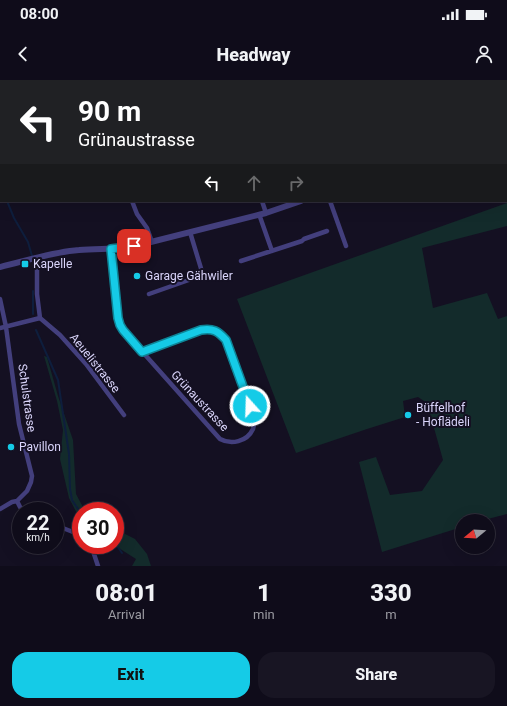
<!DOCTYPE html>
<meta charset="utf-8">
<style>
:root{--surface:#0f0c1a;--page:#181523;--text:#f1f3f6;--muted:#9b9ba2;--line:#2f2c39;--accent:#15cbe7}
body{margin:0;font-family:Roboto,sans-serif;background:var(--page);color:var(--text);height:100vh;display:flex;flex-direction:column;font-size:15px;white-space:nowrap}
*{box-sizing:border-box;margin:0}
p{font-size:13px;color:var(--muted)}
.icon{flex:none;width:22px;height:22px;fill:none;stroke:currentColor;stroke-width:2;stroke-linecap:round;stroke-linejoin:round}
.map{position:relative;height:486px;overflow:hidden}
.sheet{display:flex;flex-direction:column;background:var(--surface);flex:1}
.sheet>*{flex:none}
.banner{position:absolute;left:0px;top:0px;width:507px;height:122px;box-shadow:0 4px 16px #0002,0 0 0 1px var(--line);background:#202124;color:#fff;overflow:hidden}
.needle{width:26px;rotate:252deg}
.tools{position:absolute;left:455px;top:434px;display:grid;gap:8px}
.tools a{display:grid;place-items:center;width:40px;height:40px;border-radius:50%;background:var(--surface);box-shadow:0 4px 16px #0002,0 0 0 1px var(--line);font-size:20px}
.speed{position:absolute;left:12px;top:422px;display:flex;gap:8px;font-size:20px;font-weight:700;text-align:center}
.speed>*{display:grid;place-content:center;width:52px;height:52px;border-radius:50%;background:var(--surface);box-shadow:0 4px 16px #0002,0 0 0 1px var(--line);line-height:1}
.speed small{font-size:10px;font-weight:400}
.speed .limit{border:6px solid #d22;background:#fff;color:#111}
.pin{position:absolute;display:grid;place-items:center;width:34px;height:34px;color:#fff;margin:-17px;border-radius:8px;box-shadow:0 2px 6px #0006}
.me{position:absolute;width:44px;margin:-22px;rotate:340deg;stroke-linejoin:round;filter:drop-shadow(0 0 3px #0008)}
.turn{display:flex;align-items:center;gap:14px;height:84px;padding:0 12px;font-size:18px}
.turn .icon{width:52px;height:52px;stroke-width:2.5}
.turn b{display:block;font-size:28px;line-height:34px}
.lanes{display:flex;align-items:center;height:38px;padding:0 12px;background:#0003;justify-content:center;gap:20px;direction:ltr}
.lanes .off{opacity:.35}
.eta{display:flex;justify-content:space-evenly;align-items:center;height:68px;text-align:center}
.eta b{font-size:24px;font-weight:800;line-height:28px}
.button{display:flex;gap:8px;margin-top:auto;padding:8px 12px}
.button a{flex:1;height:46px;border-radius:16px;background:var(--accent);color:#111;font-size:16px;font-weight:800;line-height:46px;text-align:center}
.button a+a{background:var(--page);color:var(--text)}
.status{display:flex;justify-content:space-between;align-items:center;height:28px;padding:0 20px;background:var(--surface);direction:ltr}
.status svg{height:11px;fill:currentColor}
header{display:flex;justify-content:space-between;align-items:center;height:52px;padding:0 12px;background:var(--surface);font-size:18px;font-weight:800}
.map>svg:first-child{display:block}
.green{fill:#132b2b}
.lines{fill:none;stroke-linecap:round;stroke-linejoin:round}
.stream{stroke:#0e1e3d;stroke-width:2}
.minor{stroke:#433f7d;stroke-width:4.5}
.tertiary{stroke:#433f7d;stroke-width:6}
.route-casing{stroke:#0e8496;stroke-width:10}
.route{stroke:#15cbe7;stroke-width:7}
.poi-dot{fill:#15cbe7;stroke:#141022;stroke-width:1.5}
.labels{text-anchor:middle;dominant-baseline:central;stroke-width:4;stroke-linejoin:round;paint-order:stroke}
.poi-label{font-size:12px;fill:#dad5fb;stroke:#141022;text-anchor:start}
.street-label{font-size:12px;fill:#dad5fb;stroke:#141022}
</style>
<div class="status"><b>08:00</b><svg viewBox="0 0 49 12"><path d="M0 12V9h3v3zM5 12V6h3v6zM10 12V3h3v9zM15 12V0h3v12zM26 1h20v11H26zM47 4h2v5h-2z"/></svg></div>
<header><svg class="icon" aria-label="back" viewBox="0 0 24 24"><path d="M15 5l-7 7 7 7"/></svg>Headway<svg class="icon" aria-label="person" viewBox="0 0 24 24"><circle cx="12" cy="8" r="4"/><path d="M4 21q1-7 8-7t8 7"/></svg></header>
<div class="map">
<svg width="507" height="486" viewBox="0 0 507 486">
<rect width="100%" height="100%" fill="#141022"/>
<path class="green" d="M507,123V146L422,168L433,228L487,213L498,239L507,236V434L480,441H462V447L382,472L359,382L376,377L390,415L422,411L443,380L427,323L418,317L403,321L405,337L367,349L296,373L237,219Z
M44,276L47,277L58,316L73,360L76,414L85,431H81V441L69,418L60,379L63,350L57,321Z
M115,449L135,459L147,474L151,486H132L136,479L114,465H115Z"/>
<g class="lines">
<path class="stream" d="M0,85L1,88
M7,121L14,138L28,162L32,176
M33,234V211
M36,250L58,300L69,374L70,409L72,420L76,426L81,433
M115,463L122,473"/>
<path class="minor" d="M9,0V1
M85,0L86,1
M506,116L507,118
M132,121L137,134L147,148L152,162
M262,121L266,133
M330,121L346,166
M259,134L272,171
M111,169L118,238L123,250L220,359C231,365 247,362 253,349C254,346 254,343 255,339L226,260C218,251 213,248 201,250L142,272
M36,178L37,182V214L40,238L60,255L86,284L124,335
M241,181L302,161L304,159L327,151
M149,214L203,195L190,152
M0,219L6,247L19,344L32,396L31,402L27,411L17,421L12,422L0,429
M0,248L40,238
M17,421L20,427L25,431
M55,445L73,452L81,458
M88,465L93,471L98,486"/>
<path class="tertiary" d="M500,1L502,0
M0,187C26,181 52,172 79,170C98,168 117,170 135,166L266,133L301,121"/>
</g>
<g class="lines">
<g class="route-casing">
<path id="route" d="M134,166L111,169L118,238L120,245L123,250L142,272L201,250C213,248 218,251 226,260L250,326"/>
</g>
<use href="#route" class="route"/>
</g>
<g class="poi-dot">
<rect x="21" y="180" width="8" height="8" rx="2"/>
<circle cx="137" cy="196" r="4"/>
<circle cx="408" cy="335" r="4"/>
<circle cx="11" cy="367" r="4"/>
</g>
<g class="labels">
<g class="poi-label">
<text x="33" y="184">Kapelle</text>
<text x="145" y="196">Garage Gähwiler</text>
<text x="416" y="328">Büffelhof<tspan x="416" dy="14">- Hoflädeli</tspan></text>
<text x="19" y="367">Pavillon</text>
</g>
<g class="street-label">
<text transform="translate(95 283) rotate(51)">Aeuelistrasse</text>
<text transform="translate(27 318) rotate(82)">Schulstrasse</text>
<text transform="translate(200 321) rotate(47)">Grünaustrasse</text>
</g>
</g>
</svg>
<div class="tools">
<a><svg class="needle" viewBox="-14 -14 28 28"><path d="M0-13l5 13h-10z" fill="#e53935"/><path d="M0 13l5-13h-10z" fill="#9b9ba2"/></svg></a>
</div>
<div class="speed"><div>22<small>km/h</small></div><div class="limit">30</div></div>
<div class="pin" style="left:134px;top:166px;background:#d93025"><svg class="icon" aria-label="arrive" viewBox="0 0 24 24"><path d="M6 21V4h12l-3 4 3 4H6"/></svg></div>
<svg class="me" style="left:250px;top:326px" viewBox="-20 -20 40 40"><circle r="17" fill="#15cbe7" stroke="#fff" stroke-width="3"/><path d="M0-11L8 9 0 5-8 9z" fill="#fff"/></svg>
<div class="banner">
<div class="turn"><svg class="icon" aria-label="left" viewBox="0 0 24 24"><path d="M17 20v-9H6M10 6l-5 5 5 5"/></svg><div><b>90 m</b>Grünaustrasse</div></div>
<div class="lanes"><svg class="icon" aria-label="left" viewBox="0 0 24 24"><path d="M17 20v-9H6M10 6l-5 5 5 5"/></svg><svg class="icon off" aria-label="ahead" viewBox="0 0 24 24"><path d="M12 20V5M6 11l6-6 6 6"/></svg><svg class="icon off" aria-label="right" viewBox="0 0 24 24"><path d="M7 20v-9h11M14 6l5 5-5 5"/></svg></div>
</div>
</div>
<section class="sheet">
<div class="eta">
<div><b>08:01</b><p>Arrival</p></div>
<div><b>1</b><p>min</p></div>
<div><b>330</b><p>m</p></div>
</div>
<div class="button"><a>Exit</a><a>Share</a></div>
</section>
